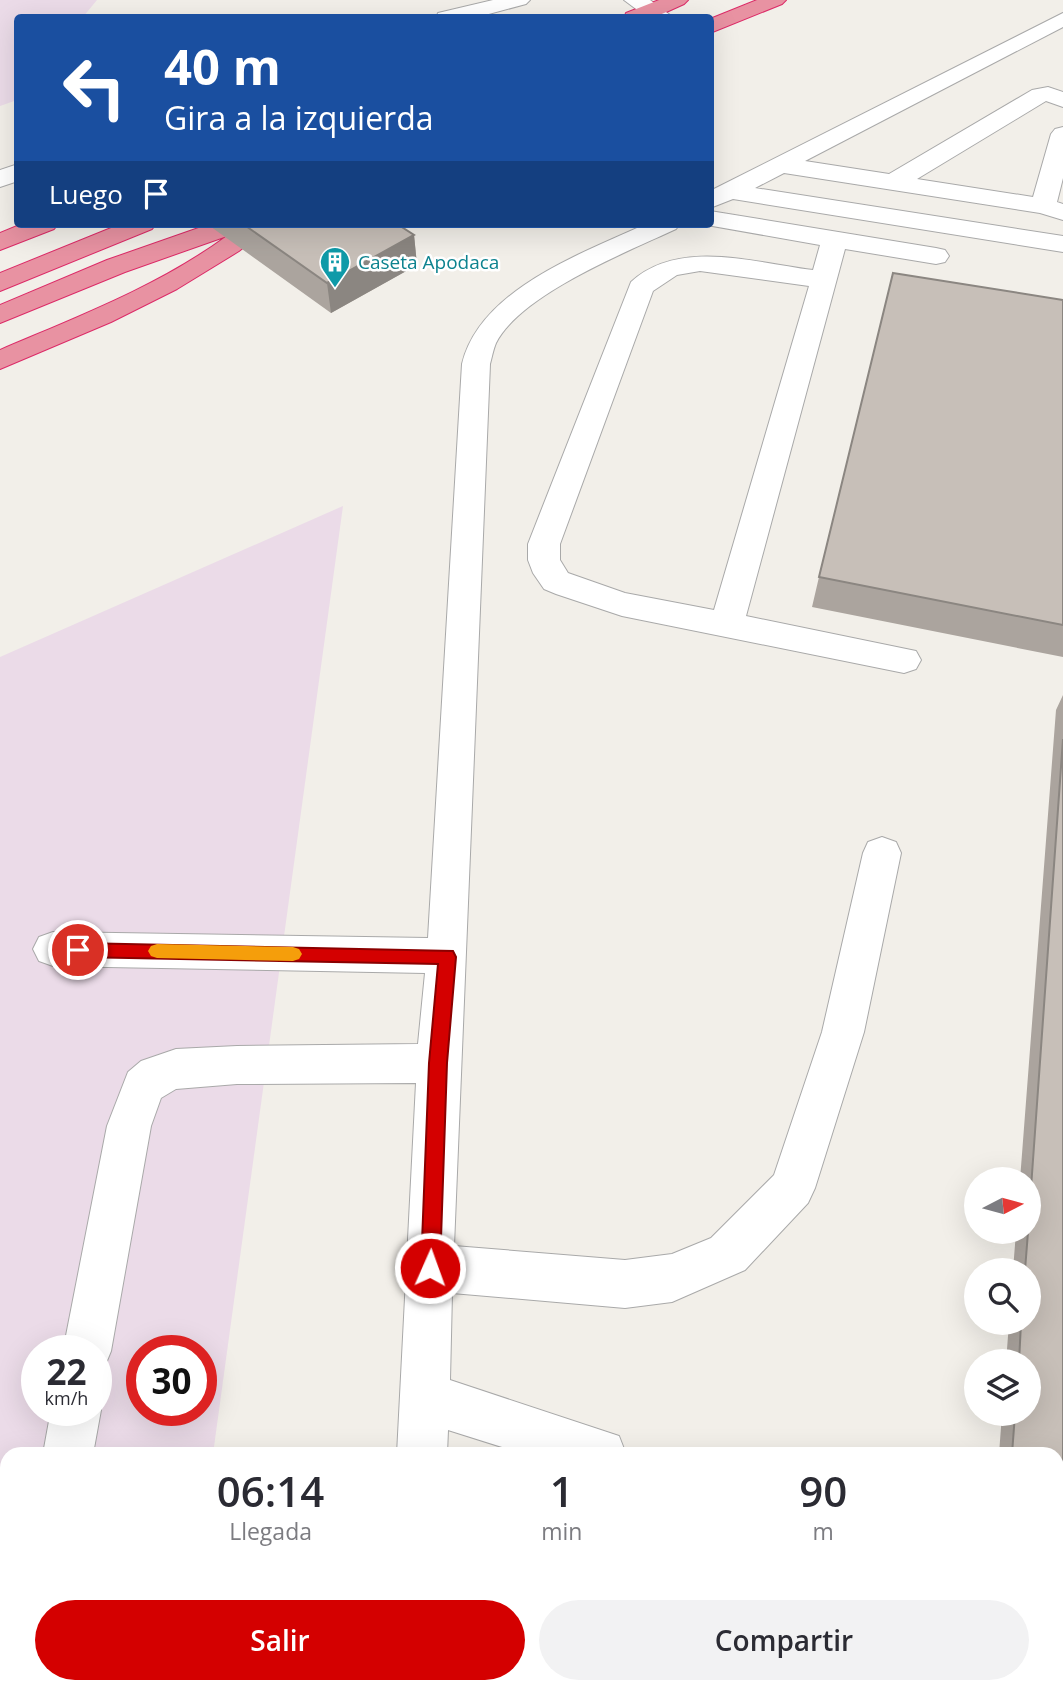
<!DOCTYPE html>
<html lang="es">
<style>
:root{--surface:#fff;--page:#f2f2f3;--text:#2b2b33;--muted:#7c7c81;--accent:#d40000}
body{margin:0;font-family:"Open Sans",sans-serif;background:var(--page);color:var(--text);height:100vh;display:flex;flex-direction:column;font-size:26px;white-space:nowrap}
*{box-sizing:border-box;margin:0}
p{font-size:23px;color:var(--muted)}
.icon{flex:none;width:38px;height:38px;fill:none;stroke:currentColor;stroke-width:2;stroke-linecap:round;stroke-linejoin:round}
.map{position:relative;flex:1;overflow:hidden}
.details{position:absolute;left:0px;top:1447px;width:1064px;height:247px;display:flex;flex-direction:column;background:var(--surface);border-radius:21px 21px 0 0;box-shadow:0 7px 28px #0002}
.details>*{flex:none}
.hud{position:absolute;left:14px;top:14px;width:700px;height:214px;border-radius:7px;box-shadow:0 7px 28px #0002;background:#1a4fa0;color:#fff;overflow:hidden}
.needle{width:46px;rotate:84deg}
.controls{position:absolute;left:964px;top:1167px;display:grid;gap:14px}
.controls a{display:grid;place-items:center;width:77px;height:77px;border-radius:50%;background:var(--surface);box-shadow:0 7px 28px #0002;font-size:35px}
.speed{position:absolute;left:21px;top:1335px;display:flex;gap:14px;font-size:35px;font-weight:700;text-align:center}
.speed>*{display:grid;place-content:center;width:91px;height:91px;border-radius:50%;background:var(--surface);box-shadow:0 7px 28px #0002;line-height:1}
.speed small{font-size:18px;font-weight:400}
.speed .limit{border:10px solid #d22;background:#fff;color:#111}
.pin{position:absolute;display:grid;place-items:center;width:60px;height:60px;color:#fff;margin:-30px;border:4px solid #fff;border-radius:50%;box-shadow:0 2px 7px #0007}
.me{position:absolute;width:77px;margin:-38px;rotate:2deg;stroke-linejoin:round;filter:drop-shadow(0 0 5px #0008)}
.turn{display:flex;align-items:center;gap:24px;height:147px;padding:0 35px;font-size:32px}
.turn .icon{width:91px;height:91px;stroke-width:2.5}
.turn b{display:block;font-size:49px;line-height:60px}
.then{display:flex;align-items:center;height:66px;padding:0 35px;background:#0003;gap:14px;font-size:26px}
.eta{display:flex;justify-content:space-evenly;align-items:center;height:119px;text-align:center}
.eta b{font-size:42px;font-weight:600;line-height:49px}
.cta{display:flex;gap:14px;margin-top:auto;padding:14px 35px}
.cta a{flex:1;height:80px;border-radius:42px;background:var(--accent);color:#fff;font-size:28px;font-weight:600;line-height:80px;text-align:center}
.cta a+a{background:var(--page);color:var(--text)}
.map>svg:first-child{display:block}
.industrial{fill:#ebdbe8;fill-rule:evenodd}
.lines{fill:none;stroke-linecap:round;stroke-linejoin:round}
.minor-casing{stroke:#a9a9a9;stroke-width:2}
.highway-casing{stroke:#dc2a67;stroke-width:2}
.minor{fill:#fff;fill-rule:evenodd}
.highway{fill:#e892a2;fill-rule:evenodd}
.wall{fill:#aba49e}
.shaded-wall{fill:#8b8681}
.building{fill:#c7bfb8;stroke:#8b8681;stroke-width:2}
.route{fill:#d40000;stroke:#8a0000;stroke-width:2}
.slow{fill:#f59e0b}
.labels{text-anchor:middle;dominant-baseline:central;stroke-width:5;stroke-linejoin:round;paint-order:stroke}
.far-culture-label{font-size:19px;fill:#0d838f;stroke:#fff;text-anchor:start}
</style>
<div class="map">
<svg width="1063" height="1693" viewBox="0 0 1063 1693">
<rect width="100%" height="100%" fill="#f2efe9"/>
<path class="industrial" d="M0,0H97L83,17L18,18L17,100L0,106Z
M343,506L213,1454H7V1687H181L180,1693H0V657ZM37,1351H96V1410H37ZM142,1351H201V1410H142Z"/>
<g class="lines">
<g class="minor-casing">
<path id="minor" d="M493,0H530L526,4L474,18H436L438,13Z
M624,0H650L674,18H648Z
M1063,13V27L805,161L889,174L1032,90L1048,87L1063,92V107L1046,101L917,179L1033,197L1051,134L1055,129L1063,127V178L1057,202L1063,204V220L1040,213L784,173L755,188L1063,236V252L733,199L710,208V191Z
M18,164V181L0,187V170Z
M710,211L936,248L945,250L949,256L945,262L936,264L845,249L746,616L916,651L921,660L916,669L904,673L622,616L556,594L544,589L533,573L528,560V544L631,282C679,238 755,263 813,270L820,245L701,224H710ZM700,271L809,286L714,610L625,593L568,573L560,560V544L653,291L677,275Z
M646,224H680L676,229C627,252 521,294 496,343C493,350 492,357 490,364L454,1246L625,1260L672,1254L711,1238L774,1175L822,1032L863,853L868,842L882,837L896,842L901,853L864,1032L815,1188L808,1203L745,1270L672,1302L625,1308L452,1293L450,1380L619,1436L626,1454H524L448,1430L447,1454H397L416,1083L237,1084L176,1089L161,1098L151,1126L111,1351L104,1368L96,1372V1351H63L107,1126L128,1072L141,1061L176,1049L237,1046L418,1044L425,973L53,966L39,961L33,949L39,937L53,932L428,938L462,364C480,289 583,253 646,224Z
M96,1398L101,1410L93,1454H43L51,1410H96Z
M7,1666V1687H52L51,1693H0V1677Z
M382,1687H438L437,1693H381Z
M585,1687H641L639,1693H583Z
M695,1687H764L766,1693H698Z
M830,1687H886L885,1693H829Z"/>
</g>
<g class="highway-casing">
<path id="highway" d="M659,0H688L684,4L653,18H624L626,13Z
M757,0H786L782,4L710,33V19Z
M22,224H58L54,229L0,250V233Z
M121,224H156L152,229L0,291V273Z
M210,224H272L239,251L177,289L111,322L0,369V350C77,317 159,286 227,236L125,272L0,323V305L107,260Z"/>
</g>
<use href="#minor" class="minor"/>
<use href="#highway" class="highway"/>
</g>
<path class="wall" d="M207,224H397L414,235L417,265L331,313Z
M1063,300V657L812,607L819,577Z
M1063,695V1693H980L981,1687H1057V1454H999L1002,1414H1029V1362H1006L1009,1323H1029V1270H1013L1016,1232H1029V1180H1020L1056,710Z"/>
<path class="shaded-wall" d="M414,235L417,265L331,313L327,283Z"/>
<path class="building" d="M243,224H397L414,235L327,283Z
M893,273L1063,300V625L819,577Z
M1063,739V1693H995V1687H1057V1454H1012L1015,1414H1029V1362H1019L1021,1323H1029V1270H1025L1028,1232H1029V1216Z"/>
<path class="route" d="M78,943L453,951L456,957L447,1063L440,1268L437,1275L430,1278L424,1275L421,1268L429,1063L438,964L78,957L72,955L69,950L72,945Z"/>
<path class="slow" d="M157,944L293,947L299,949L302,954L299,959L293,961L157,958L151,956L148,951L151,946Z"/>
<defs>
<g id="building-pin" transform="scale(1.575)"><path d="M0 17L-7.5 6A9.5 9.5 0 1 1 7.5 6Z" fill="#0f9aa8" stroke="#fff"/><path d="M-4-6H4V6H1V3H-1V6H-4ZM-2.5-4.3h1.7v1.8h-1.7ZM.8-4.3h1.7v1.8H.8ZM-2.5-1h1.7V.8h-1.7ZM.8-1h1.7V.8H.8Z" fill="#fff"/></g>
</defs>
<g fill-rule="evenodd">
<use href="#building-pin" x="335" y="262"/>
</g>
<g class="labels">
<g class="far-culture-label">
<text x="358" y="262">Caseta Apodaca</text>
</g>
</g>
</svg>
<div class="controls">
<a><svg class="needle" viewBox="-14 -14 28 28"><path d="M0-13l5 13h-10z" fill="#e53935"/><path d="M0 13l5-13h-10z" fill="#7c7c81"/></svg></a>
<a><svg class="icon" aria-label="search" viewBox="0 0 24 24"><circle cx="10" cy="10" r="6"/><path d="M15 15l6 6"/></svg></a>
<a><svg class="icon" aria-label="layers" viewBox="0 0 24 24"><path d="M12 4l9 5-9 5-9-5zM3 14l9 5 9-5"/></svg></a>
</div>
<div class="speed"><div>22<small>km/h</small></div><div class="limit">30</div></div>
<div class="pin" style="left:78px;top:950px;background:#d93025"><svg class="icon" aria-label="arrive" viewBox="0 0 24 24"><path d="M6 21V4h12l-3 4 3 4H6"/></svg></div>
<svg class="me" style="left:430px;top:1268px" viewBox="-20 -20 40 40"><circle r="17" fill="#d40000" stroke="#fff" stroke-width="3"/><path d="M0-11L8 9 0 5-8 9z" fill="#fff"/></svg>
<div class="hud">
<div class="turn"><svg class="icon" aria-label="left" viewBox="0 0 24 24"><path d="M17 20v-9H6M10 6l-5 5 5 5"/></svg><div><b>40 m</b>Gira a la izquierda</div></div>
<div class="then">Luego<svg class="icon" aria-label="arrive" viewBox="0 0 24 24"><path d="M6 21V4h12l-3 4 3 4H6"/></svg></div>
</div>
<section class="details">
<div class="eta">
<div><b>06:14</b><p>Llegada</p></div>
<div><b>1</b><p>min</p></div>
<div><b>90</b><p>m</p></div>
</div>
<div class="cta"><a>Salir</a><a>Compartir</a></div>
</section>
</div>
